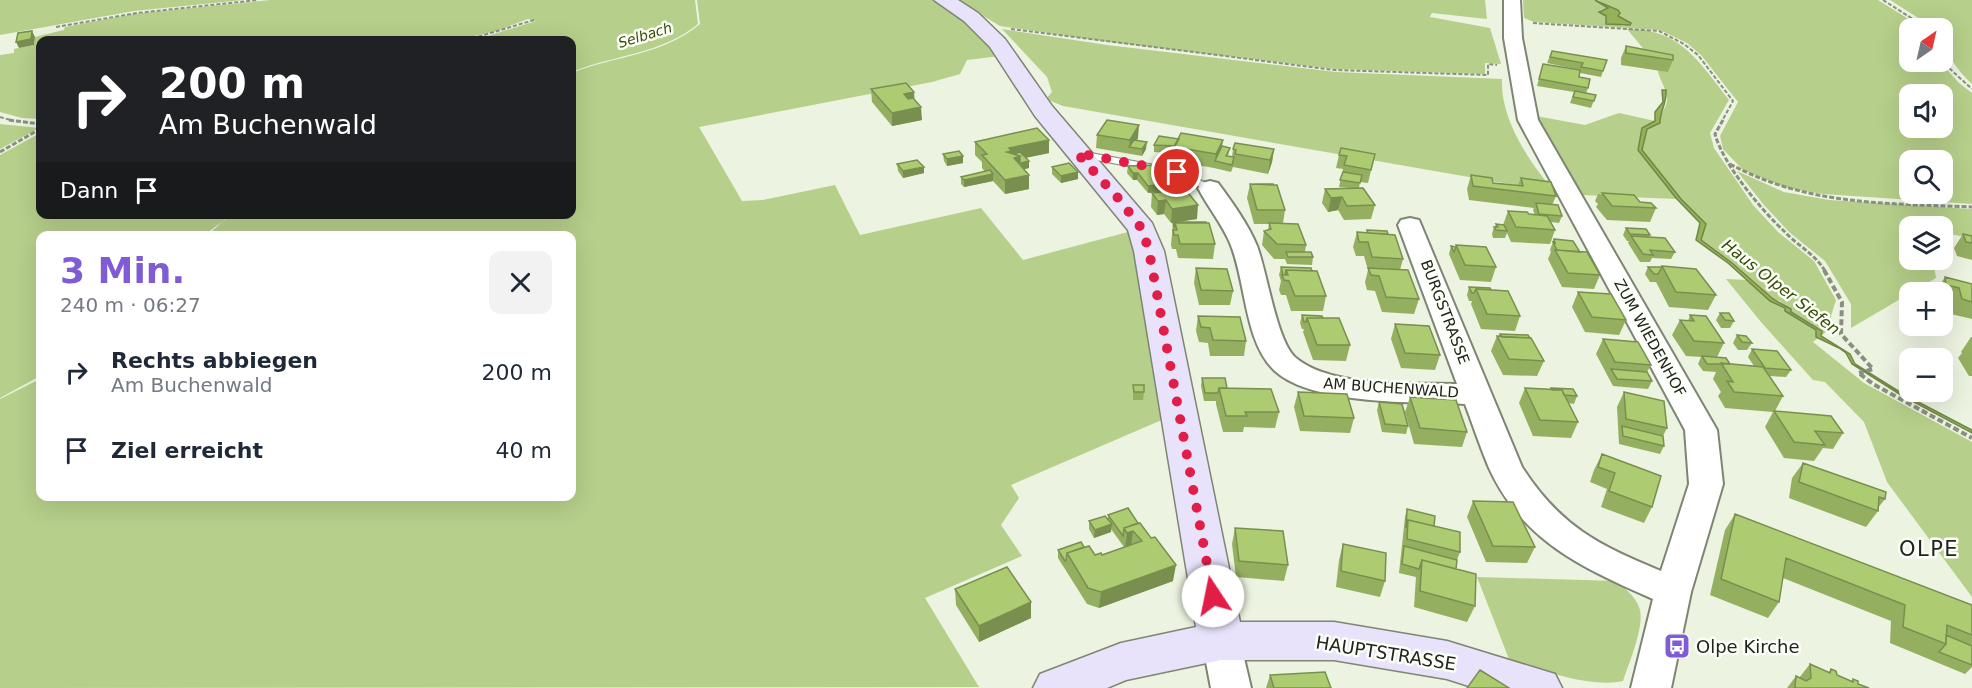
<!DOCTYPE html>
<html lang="de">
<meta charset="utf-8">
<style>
:root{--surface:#fff;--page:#f2f2f3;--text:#1f2937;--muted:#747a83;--accent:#7f5bd5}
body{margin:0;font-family:"DejaVu Sans",sans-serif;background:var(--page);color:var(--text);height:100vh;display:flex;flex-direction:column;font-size:22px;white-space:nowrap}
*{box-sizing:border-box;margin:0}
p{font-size:20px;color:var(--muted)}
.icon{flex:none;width:33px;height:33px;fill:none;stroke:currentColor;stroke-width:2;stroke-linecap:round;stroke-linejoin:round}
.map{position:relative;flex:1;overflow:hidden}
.details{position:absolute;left:36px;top:231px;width:540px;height:270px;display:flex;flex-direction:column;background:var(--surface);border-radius:12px;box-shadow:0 6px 24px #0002}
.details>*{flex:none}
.banner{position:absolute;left:36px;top:36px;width:540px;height:183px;border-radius:12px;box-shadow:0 6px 24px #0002;background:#202124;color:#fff;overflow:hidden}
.needle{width:39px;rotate:34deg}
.fabs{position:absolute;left:1899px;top:18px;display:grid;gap:12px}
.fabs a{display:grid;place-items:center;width:54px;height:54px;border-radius:12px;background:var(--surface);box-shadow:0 6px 24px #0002;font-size:30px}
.pin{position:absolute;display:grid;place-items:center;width:51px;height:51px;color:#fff;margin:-26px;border:3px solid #fff;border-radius:50%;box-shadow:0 2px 6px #0007}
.me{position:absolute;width:66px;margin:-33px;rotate:349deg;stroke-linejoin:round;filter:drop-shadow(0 0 4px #0008)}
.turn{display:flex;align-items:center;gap:21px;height:126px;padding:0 24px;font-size:27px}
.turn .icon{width:78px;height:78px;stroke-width:2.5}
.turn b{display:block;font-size:42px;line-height:51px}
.then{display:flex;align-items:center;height:57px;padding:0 24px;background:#0003;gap:12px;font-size:22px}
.round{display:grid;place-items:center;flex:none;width:63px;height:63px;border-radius:12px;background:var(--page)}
.overview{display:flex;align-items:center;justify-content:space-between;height:102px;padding:0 24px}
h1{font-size:36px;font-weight:800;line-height:45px;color:var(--accent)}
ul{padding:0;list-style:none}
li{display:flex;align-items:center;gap:18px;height:78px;padding:0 24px}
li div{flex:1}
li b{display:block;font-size:22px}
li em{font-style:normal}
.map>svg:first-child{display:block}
.green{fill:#b6cf8a;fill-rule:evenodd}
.water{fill:#94b257;stroke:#728746;stroke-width:1.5}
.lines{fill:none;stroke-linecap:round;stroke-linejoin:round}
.lane-casing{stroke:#7e8573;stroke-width:2}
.street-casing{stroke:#7e8573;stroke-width:4}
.secondary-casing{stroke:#7e8573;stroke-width:3}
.path-far2{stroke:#8a8f82;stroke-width:2;stroke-dasharray:4 2;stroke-linecap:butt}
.path-far1{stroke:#8a8f82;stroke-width:3;stroke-dasharray:5 2;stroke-linecap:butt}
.path{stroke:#8a8f82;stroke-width:4;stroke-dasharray:6 3;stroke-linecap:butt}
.lane{fill:#fff;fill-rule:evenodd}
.street{fill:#fff;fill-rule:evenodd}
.secondary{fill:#e8e3fb;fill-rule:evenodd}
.wall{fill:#95af61}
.shaded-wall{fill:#798f4f}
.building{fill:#adcc71;stroke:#798f4f;stroke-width:1.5}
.route{stroke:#e11d48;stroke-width:10;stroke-dasharray:0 18}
.labels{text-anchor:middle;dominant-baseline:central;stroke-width:5;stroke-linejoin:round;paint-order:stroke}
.far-water-label{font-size:14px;font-style:italic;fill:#384b05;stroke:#fbfff7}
.street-label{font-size:15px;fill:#21241d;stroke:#fbfff7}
.water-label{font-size:16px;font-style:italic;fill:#384b05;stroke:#fbfff7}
.near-poi-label{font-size:18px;fill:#21241d;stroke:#fbfff7;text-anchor:start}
.near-street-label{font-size:18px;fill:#21241d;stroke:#fbfff7}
.near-quarter-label{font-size:21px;letter-spacing:1.5px;fill:#21241d;stroke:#fbfff7}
</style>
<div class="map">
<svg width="1972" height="688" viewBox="0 0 1972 688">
<rect width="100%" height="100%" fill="#ecf3e0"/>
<path class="green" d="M0,0H244L134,11L0,35Z
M270,0H695L698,24C662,54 613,55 572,72V40H475L536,21L528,19L496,31L457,40H40V119L22,118L0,112V55L14,53V49L34,45L35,37L64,30L65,27L134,14Z
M697,0H934L967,21L1000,56L967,60L960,74L932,82L699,127L742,201L763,200L835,185L860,235L981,208L1023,260L1128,232L1139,247L1164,419L1011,485L1019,498L1001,525L1022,556L925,598L979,687L0,688V399L40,379V496H572V236L208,235L223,221L234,215L572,214V73C614,56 664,55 700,24Z
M957,0H1485L1487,19L1432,13L1430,17L1490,28L1501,64L1485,63V74L1335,69L1109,42L1000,26Z
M1523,0H1595L1608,8L1600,10L1607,19L1623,26L1631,23L1618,16V10L1598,0H1878L1923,28H1910V62H1940L1959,83L1972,93V204L1823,194L1787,188L1743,170L1723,149L1720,136L1738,102L1701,55L1687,43L1660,30L1534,22L1524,18ZM1910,94H1942V128H1910ZM1910,160H1942V194H1910Z
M1890,0H1972V84C1957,70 1942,50 1942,28H1934Z
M1002,29L1107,45L1336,72L1502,79C1500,119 1529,162 1555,192L1063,106L1046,99L1052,92L1047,77Z
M1627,29C1680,28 1700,63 1729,100L1710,133L1714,148L1753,205L1778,232L1814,261L1836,300L1826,332L1821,336L1822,331L1791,312L1780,301L1773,299L1732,263L1701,240L1706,224L1681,199L1642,150L1647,129L1660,123C1660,112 1666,109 1667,101C1668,88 1657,78 1657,65Z
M1619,113L1655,121L1642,128L1638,150L1677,199L1581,195L1536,116L1585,125Z
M0,124L39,128L0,149Z
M40,133V214L231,215L204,235L40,236V376L0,398V155Z
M1737,171L1784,192L1829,200L1972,209V238L1943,233L1942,226H1910V260H1933L1936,278L1851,328V304L1825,261L1789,232L1764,205Z
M1726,279L1746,280L1770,300L1785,308V311L1816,331L1818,338L1813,342L1864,383L1972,442V597L1887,482L1864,422L1825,382L1813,380L1761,322Z
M1477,577L1617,581C1625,589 1635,596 1639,607C1646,624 1629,663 1623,681C1590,688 1543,671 1509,659Z"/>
<path class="water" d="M1595,0L1618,10L1620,13L1618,16L1631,23L1630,25L1606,24V16L1599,12L1608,8Z
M1662,90H1666C1667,104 1660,110 1660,123L1647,129L1642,150L1681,199L1706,224L1701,240L1732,263L1773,299L1791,309V312L1822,331L1821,336L1850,354L1855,364L1903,394L1972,430V433L1901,395L1852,364L1846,353L1839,348L1816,337V330L1785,311V308L1770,301L1728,263L1696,240L1700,223L1676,198L1638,150L1642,128L1655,121V112L1663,102Z"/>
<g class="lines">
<g class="lane-casing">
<path id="lane" d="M1080,151L1181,170L1215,188L1210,191L1174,175L1076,156V152Z"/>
</g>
<g class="street-casing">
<path id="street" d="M1504,0H1520L1522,38L1538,120L1717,430L1723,484L1691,592L1671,688H1631L1653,599C1583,568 1523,542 1489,468C1480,447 1473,425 1465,404C1416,402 1312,405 1275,371C1244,343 1246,280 1230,243C1222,224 1208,207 1198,188L1202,183L1210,181L1218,183C1232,202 1248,224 1257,246C1267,272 1277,343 1296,358C1332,388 1413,383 1457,384L1398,225L1401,220L1410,218L1419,220L1522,467C1560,526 1598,545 1661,571L1689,484L1685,430L1518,120L1504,38Z
M1221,625L1235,630L1240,641L1251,688H1211L1202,641L1207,630Z"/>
</g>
<g class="secondary-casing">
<path id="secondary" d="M934,0H958L978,13L1005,39L1052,106L1152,223L1164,251L1240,622H1334L1447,641L1555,674L1562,688H1475L1447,679L1334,660H1221L1126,680L1107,688H1033L1040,674L1121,643L1196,627L1134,251L1128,230L1035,116L990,47L964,21Z"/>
</g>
<path class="path-far2" d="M1883,0L1927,28
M1533,23L1659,31L1684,44L1698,55L1733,101L1722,121
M56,27L137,13L258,0
M1011,29L1335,70L1488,75V64L1497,65
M467,40L534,20
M1942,52L1949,68L1972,89
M0,117L14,121"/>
<path class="path-far1" d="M9,120L40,124
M1723,120L1715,134C1723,164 1761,210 1785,232C1798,246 1815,254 1825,271
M0,152L40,129
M1730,164C1808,206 1886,203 1972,207"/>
<path class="path" d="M1824,270L1842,302L1841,334L1873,369L1859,373
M1860,374L1873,384L1972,438"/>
<use href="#lane" class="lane"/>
<use href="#street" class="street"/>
<use href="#secondary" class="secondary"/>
</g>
<path class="wall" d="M1626,46L1673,60L1668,72L1621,65V58Z
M1552,51L1607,60L1601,77L1580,73L1579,77L1588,88L1586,93L1596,95L1591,108L1570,103L1574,92L1537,86L1543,64L1580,70L1547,63Z
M871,89L915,100L922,120L892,126L872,102Z
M1097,135L1138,138L1137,140L1146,149L1142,156L1096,148Z
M1049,140V153L1025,158L1029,168L1024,169L1029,189L1005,194L993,181L964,187L961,184V177L985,172L982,168V162L975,155V142Z
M1154,145L1222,146L1230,148L1228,156L1232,157L1233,149H1274L1272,162L1268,174L1233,167L1231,172L1214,168L1173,161L1174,153L1154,152Z
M943,154L963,163L947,166L944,161Z
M1375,154L1368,183L1360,182L1359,188L1375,205L1371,219L1344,220L1338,210L1328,212L1322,203L1325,189L1349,188L1339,187L1343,169L1336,168L1339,155Z
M897,164L924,167V173L903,178L898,171Z
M1128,166L1172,190L1148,193L1137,180H1133L1127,173Z
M1052,167L1078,179L1061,183L1052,174Z
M1471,175L1493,183L1518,185L1521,178L1556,196L1552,205L1562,216L1559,223L1551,222L1555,230L1550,244L1511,242L1507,233L1505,238H1493L1492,234L1494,227H1495L1496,224L1503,225L1508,211L1535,215L1533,210L1534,208L1469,200L1467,189Z
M1250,184L1285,210L1283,223L1306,245L1305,252L1313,257L1312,265L1287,264L1285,259H1274L1262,245L1264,231L1268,230L1269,224H1254L1247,198Z
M1185,189L1197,219L1176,222L1215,244L1213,259L1178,258L1176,249H1172L1171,245L1173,222L1171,223L1164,214L1157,215L1151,207L1152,193Z
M1598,194L1640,202L1656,208L1650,222L1607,220L1596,207L1598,204L1595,201Z
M1626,228L1650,235L1649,237L1675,252L1671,259L1652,258L1650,262H1640L1628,243L1629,241H1627L1623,235Z
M1367,230L1388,234L1403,259L1400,270L1419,299L1414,314L1382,312L1375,291L1367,290L1365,282L1368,270L1364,256H1356L1353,247L1357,232L1366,233Z
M1963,234L1972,236V260L1957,256L1954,248Z
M1554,239L1580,252L1600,275L1594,289L1562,287L1548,259L1551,252L1550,250Z
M1456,245L1496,267L1491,282L1460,280L1449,254L1451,246L1456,247Z
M1662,266L1716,295L1708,310L1669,307L1656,282H1650L1645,274L1648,267H1662Z
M1281,267L1326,296L1323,311H1291L1286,295H1281L1279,290L1281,281L1279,275Z
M1196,268L1233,291L1230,305H1199L1194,283Z
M1945,277L1972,284V319L1951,314L1949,303L1942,302V292H1935Z
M1469,287L1491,290L1520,316L1515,331L1481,329L1471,304L1472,301H1469L1467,295Z
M1578,292L1626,320L1619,335L1585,332L1572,307Z
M1720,313L1734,321L1730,328H1721L1716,320Z
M1302,315L1323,318L1350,345L1346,361L1313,360L1303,332L1304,329H1302L1300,323Z
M1690,315L1724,343L1717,357L1730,364L1754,366L1748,357L1752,349L1791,370L1786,377L1770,376L1783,396L1775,411L1843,433L1833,449L1823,448L1814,461L1784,458L1765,427L1773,412L1725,408L1718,396L1721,392L1713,379L1716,372L1703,371L1698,364L1701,357L1686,356L1672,335L1680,320L1688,321Z
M1198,316L1246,341L1244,356H1210L1208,343L1199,342L1196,331Z
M1395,324L1440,355L1435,370L1401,368L1391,339Z
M1500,334L1544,361L1537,376L1503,375L1491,351L1497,336H1499Z
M1737,335L1752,343L1747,350H1738L1733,343Z
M1971,337H1972V376H1969L1958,358L1962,353L1961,352Z
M1603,339L1651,365L1647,372L1652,381L1648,389L1613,386L1596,354Z
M1202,378L1227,388L1279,412L1275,428L1244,427L1243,432H1223L1216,404V401H1204L1201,386Z
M1133,385L1144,392L1143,400H1133Z
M1525,388L1550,389L1551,388L1577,396L1574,404L1568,403L1578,422L1571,438L1533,436L1519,403Z
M1298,392L1354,418L1350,433L1300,431L1294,407Z
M1624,392L1667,428L1663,436L1664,446L1660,454L1619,444L1617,407Z
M1410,397L1467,432L1462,447L1414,444L1405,412Z
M1379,402L1408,426L1406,434L1382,432L1377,410Z
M1602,454L1652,507L1644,523L1601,507L1607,489L1590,482L1594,470Z
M1803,463L1885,499L1878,508V511L1866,527L1789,498L1792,478Z
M1473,501L1535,547L1527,563L1486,562L1467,517Z
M1128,508L1173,581L1099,608L1087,604L1058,558V550L1084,547L1095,555H1102L1124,547L1111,529V532L1094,538L1089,529V521L1108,519V515Z
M1407,509L1434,526L1460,552L1457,560L1456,569L1475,606L1467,622L1414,607L1416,577L1399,573L1405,517Z
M1735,514L1972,605V667L1965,674L1890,643L1891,621L1783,578L1779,602L1768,618L1710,595L1725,530Z
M1235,528L1288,565L1284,581L1236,577L1232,544Z
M1343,544L1385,581L1380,597L1336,587L1339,560Z
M955,589L1031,618L979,642L956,605Z
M1810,664L1828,673L1831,669L1837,675L1851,681L1853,679L1858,684L1869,688H1787L1796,676L1799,678Z
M1270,675L1331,688H1266Z"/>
<path class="shaded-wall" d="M32,31L35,37L34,45L19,48L16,42Z
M914,92L915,105L904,107V94Z
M921,107L922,120L892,126V113Z
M1139,125L1138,138L1132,147H1129L1130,140Z
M1049,140V153L1020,159V169L1007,165L1009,148Z
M1223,140L1221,153L1215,161L1216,154Z
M1147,142L1146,149L1142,156V149Z
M1274,149L1272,162L1268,174L1270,160Z
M963,156V163L947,166V159Z
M1029,161V168L1021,170V163Z
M924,167V173L903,178V171Z
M1078,172V179L1061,183V176Z
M1133,173H1138L1137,180H1133Z
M993,174V181L964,187V180Z
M1029,175V189L1005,194V180Z
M1173,183L1172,190L1148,193V186Z
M1342,197L1338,210L1328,212L1331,198Z
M1166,200L1164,214L1157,215L1158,201Z
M1198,205L1197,219L1171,223L1172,209Z
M1112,524L1111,532L1094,538L1095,530Z
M1133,531L1131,547L1125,549L1127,533Z
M1176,565L1173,581L1099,608L1101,592Z
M1031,602V618L979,642V626Z"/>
<path class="building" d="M32,31L31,39L16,42L18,33Z
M1626,46L1673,55V60L1626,53Z
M1552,51L1607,60L1603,71L1581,67L1583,63L1550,57Z
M1543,64L1580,70L1579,77L1590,79L1588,88L1539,79Z
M906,83L914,92L904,94L908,99L913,98L921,107L892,113L871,89Z
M1575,91L1596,95L1594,101L1573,97Z
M1107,120L1139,125L1130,140L1097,135Z
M1037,128L1049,140L1009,148L1011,151L1007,152L1020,156L1014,158L1029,175L1005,180L982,155L987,154L975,142Z
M1181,133L1223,140L1216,154L1174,147Z
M1159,136L1179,139L1175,146L1154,145Z
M1134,140L1147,142L1142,149L1129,147Z
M1235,143L1274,149L1270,160L1235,154L1236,150L1233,149Z
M1222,146L1230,148L1226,156L1234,157L1232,165L1215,161Z
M1341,148L1375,154L1371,170L1344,165L1347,156L1339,155Z
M959,151L963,156L947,159L943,154Z
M1020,152L1029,161L1021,163L1020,162V156L1014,154Z
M917,160L924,167L903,171L897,164Z
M1069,163L1078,172L1061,176L1052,167Z
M1157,165L1173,183L1148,186L1138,173H1133L1128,166Z
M990,170L993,174L964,180L961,177Z
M1343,172L1362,175L1360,183L1340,180Z
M1471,175L1492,178L1493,183L1523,186L1521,178L1551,182L1556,196L1473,186Z
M1250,184L1277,185L1285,210H1257Z
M1255,184H1273V185L1256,184Z
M1363,188L1375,205L1347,206L1342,197L1331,198L1325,189Z
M1185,189L1198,205L1172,209L1166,200L1158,201L1152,193Z
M1602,193L1634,195L1640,202L1651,203L1656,208L1612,206Z
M1536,203L1558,205L1562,216L1539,214Z
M1508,211L1527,212L1529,214L1547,216L1555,230L1516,227Z
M1173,222H1206V223H1175L1174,228Z
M1175,223H1209L1215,244H1180L1178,235H1174L1173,230H1177Z
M1269,223L1298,224L1306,245L1277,244L1264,231L1271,229Z
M1496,224L1504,225L1507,231L1496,230L1494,227H1498Z
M1626,228L1646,229L1650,235L1630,234Z
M1367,230L1387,231L1388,234L1368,233Z
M1357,232L1395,235L1403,259L1372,257L1368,242H1359Z
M1963,234L1972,236V243L1966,242Z
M1631,236L1665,238L1675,252L1650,250L1653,255L1643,254Z
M1554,239L1573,241L1580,252L1557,250L1553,242L1555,243Z
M1456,245L1486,247L1496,267L1465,265Z
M1451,246L1456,247L1454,252Z
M1555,250L1587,252L1600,275L1568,273Z
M1286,252H1311L1313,257H1288Z
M1662,266L1696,269L1716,295L1676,292Z
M1281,267L1311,268L1312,271L1286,270L1285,275H1283Z
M1648,267H1662L1658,274H1654Z
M1196,268L1227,269L1233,291L1201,290Z
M1368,268L1408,270L1419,299L1386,297L1379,276L1371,275Z
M1286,270L1317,271L1326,296H1295L1289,281L1284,280L1282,275H1288Z
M1945,277L1972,284V302L1962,299L1959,288L1946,285Z
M1469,287L1490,288L1491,290L1476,289L1474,293H1472Z
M1476,289L1508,291L1520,316L1487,314Z
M1578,292L1611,294L1626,320L1592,317Z
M1720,313H1729L1734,321L1725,320Z
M1302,315L1322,316L1323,318H1307L1306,322H1304Z
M1690,315L1706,316L1724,343L1694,341L1680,320L1694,321Z
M1198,316L1240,317L1246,341L1213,340L1210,328L1201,327Z
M1307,318H1339L1350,345H1317Z
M1395,324L1429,326L1440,355L1405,353Z
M1500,334L1528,335L1530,338L1502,337Z
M1737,335L1746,336L1752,343L1742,342Z
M1497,336L1531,338L1544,361L1509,359Z
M1603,339L1638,342L1651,365L1615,362Z
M1752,349L1777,351L1791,370L1765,368Z
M1702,356L1726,358L1730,364H1707Z
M1721,363L1763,367L1783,396L1734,392L1727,381L1733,382Z
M1611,369L1647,372L1652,381L1617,379Z
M1202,378H1225L1227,388H1219L1218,393H1205Z
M1133,385H1144V392H1134Z
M1219,388L1271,389L1279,412H1245L1247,416H1226Z
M1525,388L1562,390L1578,422L1540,420Z
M1551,388L1573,389L1577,396L1564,395L1562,390H1552Z
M1298,392L1347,394L1354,418L1304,416Z
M1624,392L1664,401L1667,428L1626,419Z
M1410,397L1456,400L1467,432L1420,428Z
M1379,402L1402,404L1408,426L1385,424Z
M1774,411L1831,416L1843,433L1815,431L1825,445L1794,442Z
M1622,426L1663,436L1664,446L1623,436Z
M1602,454L1661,476L1652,507L1609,491L1615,473L1598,467Z
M1803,463L1886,492L1885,499L1879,497L1878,511L1799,482Z
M1473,501L1513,502L1535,547L1493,546Z
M1128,508L1138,523L1124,528L1123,536L1108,515Z
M1407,509L1435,516L1434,526L1408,520L1406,528Z
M1735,514L1972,605V635L1947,625L1946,644L1903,627L1905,605L1786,558L1779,602L1721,579Z
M1105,516L1112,524L1095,530L1089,521Z
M1408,520L1460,532V552L1407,539Z
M1140,523L1151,538L1155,537L1176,565L1101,592L1088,588L1067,553L1089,546L1095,555L1101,553L1102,555L1142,541L1133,531L1127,533L1124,528Z
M1235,528L1283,531L1288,565L1239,561Z
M1081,542L1084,547L1067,553L1066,561H1065L1058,550Z
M1343,544L1386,553L1385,581L1341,571Z
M1404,546L1457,560L1456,569L1422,560L1419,569L1402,564Z
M1422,560L1476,574L1475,606L1420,591Z
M1007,567L1031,602L979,626L955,589Z
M1946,635L1972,646V665L1939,652L1946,644Z
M1810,664L1830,673L1831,669L1836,671L1837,675L1853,682V679L1858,681V684L1869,688H1795L1796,676L1806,681L1811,678Z
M1480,670L1509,688H1467Z
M1325,672L1331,688H1274L1270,675Z"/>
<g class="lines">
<path class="route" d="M1177,172L1077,153L1118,198L1142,229L1149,251L1213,596"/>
</g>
<defs>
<g id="bus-square" transform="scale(1.35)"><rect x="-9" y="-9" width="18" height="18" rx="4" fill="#7f5bd5" stroke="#fbfff7"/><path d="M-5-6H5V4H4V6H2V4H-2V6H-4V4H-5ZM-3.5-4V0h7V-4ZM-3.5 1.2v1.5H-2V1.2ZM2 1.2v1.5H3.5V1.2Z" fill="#fff"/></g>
</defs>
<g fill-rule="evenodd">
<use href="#bus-square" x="1677" y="646"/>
</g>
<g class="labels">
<g class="far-water-label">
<text transform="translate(645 35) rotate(-17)">Selbach</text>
</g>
<g class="street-label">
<text transform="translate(1445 312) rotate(69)">BURGSTRASSE</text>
<text transform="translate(1650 338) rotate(61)">ZUM WIEDENHOF</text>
<text transform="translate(1391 388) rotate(4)">AM BUCHENWALD</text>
</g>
<g class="water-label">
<text transform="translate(1781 287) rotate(38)">Haus Olper Siefen</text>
</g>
<g class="near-poi-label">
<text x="1696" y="646">Olpe Kirche</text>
</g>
<g class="near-street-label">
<text transform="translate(1386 653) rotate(9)">HAUPTSTRASSE</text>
</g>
<g class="near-quarter-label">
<text x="1929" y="549">OLPE</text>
</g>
</g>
</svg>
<div class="fabs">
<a><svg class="needle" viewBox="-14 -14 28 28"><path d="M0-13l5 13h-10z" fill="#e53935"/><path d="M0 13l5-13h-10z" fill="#747a83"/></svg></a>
<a><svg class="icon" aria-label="sound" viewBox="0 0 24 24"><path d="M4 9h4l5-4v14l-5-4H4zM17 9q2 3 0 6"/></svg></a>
<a><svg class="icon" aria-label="search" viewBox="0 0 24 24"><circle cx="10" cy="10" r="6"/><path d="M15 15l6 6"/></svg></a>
<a><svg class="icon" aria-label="layers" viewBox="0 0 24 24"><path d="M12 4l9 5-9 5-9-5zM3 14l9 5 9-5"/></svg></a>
<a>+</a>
<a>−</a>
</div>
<div class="pin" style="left:1177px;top:172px;background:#d93025"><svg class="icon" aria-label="arrive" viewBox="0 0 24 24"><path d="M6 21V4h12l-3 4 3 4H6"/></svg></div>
<svg class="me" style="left:1213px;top:596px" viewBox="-20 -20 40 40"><circle r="19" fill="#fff"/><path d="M0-13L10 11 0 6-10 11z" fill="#e11d48"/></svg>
<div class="banner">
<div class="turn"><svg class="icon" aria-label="right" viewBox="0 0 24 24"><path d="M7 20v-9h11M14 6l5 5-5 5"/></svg><div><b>200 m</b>Am Buchenwald</div></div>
<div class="then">Dann<svg class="icon" aria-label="arrive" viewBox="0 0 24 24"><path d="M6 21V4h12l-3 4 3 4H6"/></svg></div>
</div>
<section class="details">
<div class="overview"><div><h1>3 Min.</h1><p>240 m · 06:27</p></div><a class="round"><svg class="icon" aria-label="close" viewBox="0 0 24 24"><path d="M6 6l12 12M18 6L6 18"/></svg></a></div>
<ul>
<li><svg class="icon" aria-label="right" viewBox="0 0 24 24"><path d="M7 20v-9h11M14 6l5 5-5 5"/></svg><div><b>Rechts abbiegen</b><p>Am Buchenwald</p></div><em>200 m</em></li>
<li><svg class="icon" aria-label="arrive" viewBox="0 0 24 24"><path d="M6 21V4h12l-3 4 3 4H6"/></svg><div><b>Ziel erreicht</b></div><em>40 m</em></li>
</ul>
</section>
</div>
